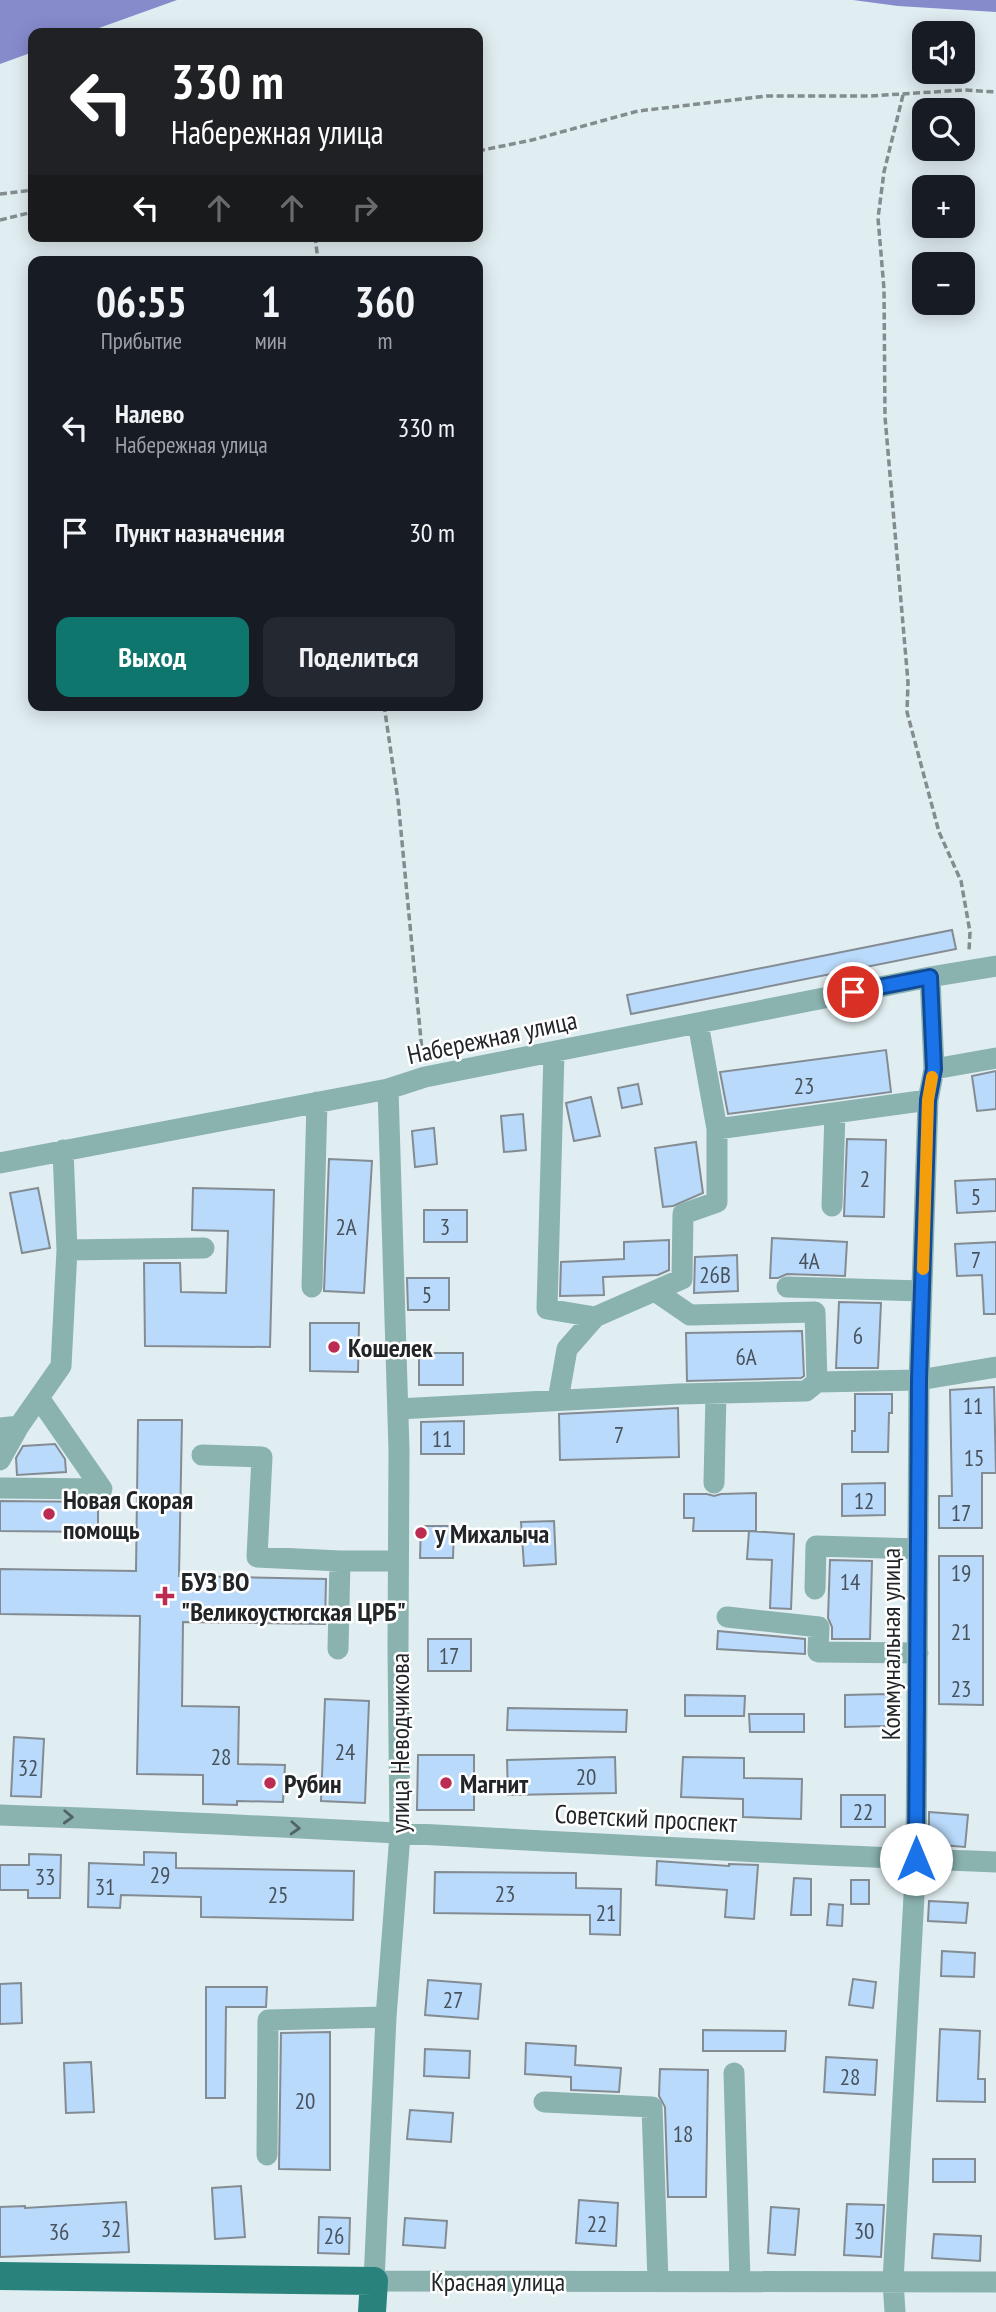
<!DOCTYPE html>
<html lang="ru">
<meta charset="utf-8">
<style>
:root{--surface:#171b24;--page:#242831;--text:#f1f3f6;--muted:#9ea1a6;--accent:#0f766e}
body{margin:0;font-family:"PT Sans Narrow",sans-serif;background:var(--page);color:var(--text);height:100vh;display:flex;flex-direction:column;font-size:26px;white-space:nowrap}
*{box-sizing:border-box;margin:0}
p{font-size:23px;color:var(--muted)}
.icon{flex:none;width:38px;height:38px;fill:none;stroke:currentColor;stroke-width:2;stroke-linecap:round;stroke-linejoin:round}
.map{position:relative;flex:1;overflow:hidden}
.drawer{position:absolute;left:28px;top:256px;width:455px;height:455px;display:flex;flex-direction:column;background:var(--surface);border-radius:14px;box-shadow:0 4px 18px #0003}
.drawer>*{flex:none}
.top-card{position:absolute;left:28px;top:28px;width:455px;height:214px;border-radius:14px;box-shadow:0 4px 18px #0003;background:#202124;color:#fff;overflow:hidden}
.fabs{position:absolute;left:912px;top:21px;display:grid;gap:14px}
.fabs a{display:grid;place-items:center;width:63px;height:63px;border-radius:14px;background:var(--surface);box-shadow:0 4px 18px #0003;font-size:35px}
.pin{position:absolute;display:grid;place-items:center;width:60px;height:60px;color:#fff;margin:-30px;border:4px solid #fff;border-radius:50%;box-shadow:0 2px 7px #0007}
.me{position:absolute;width:77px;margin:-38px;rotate:0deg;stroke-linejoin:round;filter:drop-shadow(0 0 5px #0008)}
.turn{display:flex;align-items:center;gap:24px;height:147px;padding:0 28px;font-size:32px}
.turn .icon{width:91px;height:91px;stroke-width:2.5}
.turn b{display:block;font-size:49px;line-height:60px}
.lanes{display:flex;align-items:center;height:66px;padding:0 28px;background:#0003;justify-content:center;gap:35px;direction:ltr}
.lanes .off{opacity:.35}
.eta{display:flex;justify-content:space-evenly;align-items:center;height:119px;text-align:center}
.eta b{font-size:42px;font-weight:700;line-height:49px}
.button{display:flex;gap:14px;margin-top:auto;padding:14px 28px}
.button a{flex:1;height:80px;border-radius:14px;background:var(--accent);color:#fff;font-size:28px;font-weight:700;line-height:80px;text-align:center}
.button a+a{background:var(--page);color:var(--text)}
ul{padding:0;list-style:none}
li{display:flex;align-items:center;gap:21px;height:105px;padding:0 28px}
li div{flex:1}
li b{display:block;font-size:26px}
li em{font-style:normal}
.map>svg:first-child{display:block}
.water{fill:#868bcc}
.building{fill:#badafb;stroke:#848c93;stroke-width:2}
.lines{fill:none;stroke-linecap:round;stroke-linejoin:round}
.path{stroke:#838c8f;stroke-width:3.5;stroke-dasharray:7 3.5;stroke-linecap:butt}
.minor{stroke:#8ab2af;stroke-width:21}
.major{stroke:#2a827d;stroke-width:28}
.oneway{stroke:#506464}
.route-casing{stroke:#114b97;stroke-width:18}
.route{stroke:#1a73e8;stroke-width:12}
.slow{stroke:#f59e0b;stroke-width:12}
.poi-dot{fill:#bb2b52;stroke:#fff;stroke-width:2.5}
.labels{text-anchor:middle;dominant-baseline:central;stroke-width:5;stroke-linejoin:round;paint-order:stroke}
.number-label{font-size:23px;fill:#47525c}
.street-label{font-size:26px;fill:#212527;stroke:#fff}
.poi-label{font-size:26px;font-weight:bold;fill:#212527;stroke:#fff;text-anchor:start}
</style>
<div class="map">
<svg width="996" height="2312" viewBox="0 0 996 2312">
<rect width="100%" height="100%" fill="#e0edf1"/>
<path class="water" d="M0,0H177L85,33H33V52L0,64Z
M853,0H996V12L898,6Z"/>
<path class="building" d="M952,930L956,949L631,1014L627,995Z
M886,1050L891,1092L728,1114L720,1072Z
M996,1071V1109L977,1111L972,1076Z
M638,1084L642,1104L622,1108L618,1088Z
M591,1097L600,1136L574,1141L566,1103Z
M523,1114L526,1150L504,1152L501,1116Z
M434,1128L437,1164L415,1167L412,1131Z
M847,1139L886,1140L884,1217L844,1216Z
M696,1142L703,1193L673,1206L663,1207L655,1148Z
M329,1159L372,1161L364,1293L324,1291Z
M996,1179V1211L957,1213L955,1181Z
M38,1188L50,1248L22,1253L10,1193Z
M193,1188L274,1190L270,1347L145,1346L144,1263H180L181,1292L226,1293L228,1231L192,1230Z
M424,1210H467V1242H424Z
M772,1238L847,1242L845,1276L787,1274L778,1278H770Z
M669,1240V1270L658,1275L603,1277L604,1295L560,1296L561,1262L624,1259V1242Z
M996,1242V1314H984L982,1275L957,1276L955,1244Z
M737,1255L738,1291L694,1293L695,1257Z
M407,1278H449V1310H408Z
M839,1302L881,1303L878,1368H836Z
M310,1323H359L358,1372L310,1371Z
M802,1331L804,1376L801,1378L687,1381L686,1333Z
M419,1353H463V1385H419Z
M994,1387L996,1473H982V1528H939V1496H952L950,1390Z
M855,1394H892V1413H889L888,1452H852V1431H855Z
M678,1408L679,1457L560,1460L559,1414Z
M138,1420H182L179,1576L326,1579L325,1624L183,1622L182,1706L239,1707L238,1764L285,1765L283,1802L237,1801V1805L203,1804V1775L137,1774L140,1616L0,1614V1569L136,1571Z
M464,1421V1454H421V1422Z
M55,1444L65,1459L66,1472L17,1475L16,1458L23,1446Z
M885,1483V1515L842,1516V1484Z
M756,1493V1531H693L694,1518H684V1494H707L714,1496L721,1494Z
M0,1501L98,1502V1532L0,1531Z
M554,1521L556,1564L524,1566L521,1522Z
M421,1526H454L453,1558H420Z
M749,1531L794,1534L791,1609L770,1608L772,1560L747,1559Z
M939,1556H983V1705L939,1704Z
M830,1560L872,1561L870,1639H832V1627L828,1618Z
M718,1631L805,1639V1654L717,1649Z
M428,1639H471V1671H428Z
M888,1694V1726L845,1727V1695Z
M685,1695L745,1696L744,1716H685Z
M325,1699L369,1701L365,1803L321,1801Z
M508,1708L627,1710L626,1732L507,1730Z
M749,1714H804V1732H750Z
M14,1737L44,1739L41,1797L11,1796Z
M418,1755H474V1810H417Z
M615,1757L616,1793L508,1795L507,1760Z
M683,1757L744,1758V1778L802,1779L801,1819L743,1817V1799L681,1797Z
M841,1795H885V1827H841Z
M929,1812L968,1815L965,1847L929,1844Z
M144,1852L176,1853V1868L354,1871L353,1920L201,1917V1897L121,1895L120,1908L88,1907L89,1863L144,1865Z
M29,1854L61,1855L60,1898H28V1890H0V1865H29Z
M657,1861L729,1866V1864L758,1865L754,1919L725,1917L727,1890L656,1885Z
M435,1872L576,1873V1888L621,1889L620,1935L590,1934V1915L434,1913Z
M794,1878L811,1879V1915H791Z
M851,1880H869V1904H851Z
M929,1901L968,1903L966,1923L928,1921Z
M829,1904L843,1905L842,1926L827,1925Z
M942,1951L975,1953L974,1977L941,1976Z
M853,1979L876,1982L873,2008L849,2005Z
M428,1980L481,1984L478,2019L425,2015Z
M21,1983L22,2023L0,2024V1984Z
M206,1987H267L266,2007H226L225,2098H206Z
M940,2029L980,2031L978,2079H985V2102L937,2101Z
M703,2030L786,2031L785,2051H703Z
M330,2032V2170L279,2169L281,2033Z
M526,2043L576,2046L575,2065L621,2068L619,2092L571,2090V2077L525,2074Z
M425,2049L470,2051L469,2078L424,2076Z
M826,2057L877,2060L875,2095L824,2092Z
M91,2062L94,2112L66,2113L64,2063Z
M660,2069L708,2070L706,2197H668L665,2107L659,2096Z
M410,2110L453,2113L451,2142L407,2139Z
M933,2159H975V2182H933Z
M241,2186L245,2237L215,2239L212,2188Z
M579,2200L618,2203L616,2246L576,2243Z
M126,2202L129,2252L0,2257V2207L25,2206V2208Z
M847,2204L884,2205L881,2257L844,2255Z
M771,2207L799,2209L795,2255L768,2253Z
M319,2217L350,2218L349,2254L318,2253Z
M405,2218L447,2221L445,2248L403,2245Z
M934,2234L981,2236L980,2261L932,2258Z"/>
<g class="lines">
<path class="path" d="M465,33L468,30V33
M903,95L884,172L878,218L884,289L885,417L908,682L907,712L939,832L961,881L970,932L969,951
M478,151L532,140L638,111L767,96H870L964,90L996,92
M0,194L33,190
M0,220L33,212
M315,236L318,261
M384,705L398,800L423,1061"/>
<path class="minor" d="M698,1023L717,1129L928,1100
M554,1052L547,1309L595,1317
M934,1069L996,1058
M388,1089L399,1450L398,1649L400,1834L386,2017L374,2281L996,2282
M0,1163L388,1089L425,1077L930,977L996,966
M832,1206L835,1113
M67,1250L204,1248
M312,1287L317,1102
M787,1287L922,1291
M655,1291L690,1315L815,1312L817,1382L919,1380L996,1367
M558,1400L567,1349L595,1317L682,1279L683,1214L717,1202V1129
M398,1409L679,1394L806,1391L817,1382
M0,1428L19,1426L61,1366L67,1250L63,1150
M202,1455L262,1457L257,1557L340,1561L338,1649
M0,1460L19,1426
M714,1483L716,1393
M0,1488L102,1489L39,1398
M340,1561H398
M815,1589L816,1546L918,1549
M727,1617L819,1627L818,1652L918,1653
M0,1815C332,1826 664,1851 996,1862
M734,2073L740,2281
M544,2102L652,2107L658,2281
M267,2155L268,2020L386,2017
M895,2312L893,2281L916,1859L919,1380L928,1100L934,1069L930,977"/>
<path class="major" d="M0,2276L374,2281L372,2312"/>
</g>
<defs><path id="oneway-chevron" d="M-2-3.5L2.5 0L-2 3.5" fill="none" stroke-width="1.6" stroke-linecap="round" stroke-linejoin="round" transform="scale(1.75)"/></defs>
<g class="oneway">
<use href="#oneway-chevron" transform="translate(68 1817) rotate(2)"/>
<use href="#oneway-chevron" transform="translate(295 1828) rotate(3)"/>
</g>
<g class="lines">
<g class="route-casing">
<path id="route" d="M853,992L930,977L934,1069L928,1100L919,1380L916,1859"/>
</g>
<use href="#route" class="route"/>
<path class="slow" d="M923,1269L928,1100L932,1077"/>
</g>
<g class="poi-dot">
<circle cx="334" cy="1347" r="7"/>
<circle cx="49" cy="1514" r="7"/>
<circle cx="421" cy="1533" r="7"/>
<path d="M161.5 1585.5h7v7h7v7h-7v7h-7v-7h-7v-7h7z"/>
<circle cx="270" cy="1783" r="7"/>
<circle cx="446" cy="1783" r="7"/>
</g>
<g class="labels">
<g class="number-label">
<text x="804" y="1085">23</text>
<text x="865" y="1178">2</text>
<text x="976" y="1196">5</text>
<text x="346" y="1226">2А</text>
<text x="445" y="1226">3</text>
<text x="976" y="1259">7</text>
<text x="809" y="1260">4А</text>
<text x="715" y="1274">26В</text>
<text x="427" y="1294">5</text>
<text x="858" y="1335">6</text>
<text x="746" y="1356">6А</text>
<text x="973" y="1405">11</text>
<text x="619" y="1434">7</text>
<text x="442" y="1438">11</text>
<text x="974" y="1457">15</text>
<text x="864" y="1500">12</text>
<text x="961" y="1512">17</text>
<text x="961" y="1572">19</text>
<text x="850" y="1581">14</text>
<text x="961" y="1631">21</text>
<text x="449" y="1655">17</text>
<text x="961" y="1688">23</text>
<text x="345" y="1751">24</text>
<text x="221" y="1756">28</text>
<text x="28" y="1767">32</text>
<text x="586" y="1776">20</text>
<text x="863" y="1811">22</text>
<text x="160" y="1874">29</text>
<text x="45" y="1876">33</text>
<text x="105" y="1886">31</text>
<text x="505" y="1893">23</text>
<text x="278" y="1894">25</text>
<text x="606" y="1912">21</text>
<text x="453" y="1999">27</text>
<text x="850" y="2076">28</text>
<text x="305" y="2100">20</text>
<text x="683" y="2133">18</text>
<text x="597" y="2223">22</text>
<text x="111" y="2228">32</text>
<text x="864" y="2230">30</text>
<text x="59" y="2231">36</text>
<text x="334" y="2235">26</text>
</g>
<g class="street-label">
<text transform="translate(492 1037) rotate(-12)">Набережная улица</text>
<text transform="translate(890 1644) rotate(-90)">Коммунальная улица</text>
<text transform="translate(399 1743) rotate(-90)">улица Неводчикова</text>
<text transform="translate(646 1818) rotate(3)">Советский проспект</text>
<text x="498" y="2281">Красная улица</text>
</g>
<g class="poi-label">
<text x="348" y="1347">Кошелек</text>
<text x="63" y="1499">Новая Скорая<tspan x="63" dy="30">помощь</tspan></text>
<text x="435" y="1533">у Михалыча</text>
<text x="181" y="1581">БУЗ ВО<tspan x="181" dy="30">"Великоустюгская ЦРБ"</tspan></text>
<text x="284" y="1783">Рубин</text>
<text x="460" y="1783">Магнит</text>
</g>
</g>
</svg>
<div class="fabs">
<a><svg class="icon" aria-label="sound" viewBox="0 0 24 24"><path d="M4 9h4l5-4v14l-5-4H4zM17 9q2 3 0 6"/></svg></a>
<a><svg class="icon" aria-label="search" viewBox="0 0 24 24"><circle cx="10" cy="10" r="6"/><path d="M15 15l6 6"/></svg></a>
<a>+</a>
<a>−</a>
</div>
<div class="pin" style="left:853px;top:992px;background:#d93025"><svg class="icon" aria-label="arrive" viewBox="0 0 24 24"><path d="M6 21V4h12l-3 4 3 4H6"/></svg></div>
<svg class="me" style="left:916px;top:1859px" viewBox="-20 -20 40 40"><circle r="19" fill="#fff"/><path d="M0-13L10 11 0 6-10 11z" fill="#1a73e8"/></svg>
<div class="top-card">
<div class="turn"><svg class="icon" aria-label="left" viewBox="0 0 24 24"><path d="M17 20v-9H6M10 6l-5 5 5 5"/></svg><div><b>330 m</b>Набережная улица</div></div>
<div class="lanes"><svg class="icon" aria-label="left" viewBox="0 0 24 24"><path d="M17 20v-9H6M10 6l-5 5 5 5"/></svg><svg class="icon off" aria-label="ahead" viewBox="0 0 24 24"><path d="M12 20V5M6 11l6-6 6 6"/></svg><svg class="icon off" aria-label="ahead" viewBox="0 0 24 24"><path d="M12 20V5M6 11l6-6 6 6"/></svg><svg class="icon off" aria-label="right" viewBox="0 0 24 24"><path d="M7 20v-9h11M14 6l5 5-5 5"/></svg></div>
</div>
<section class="drawer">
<div class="eta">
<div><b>06:55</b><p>Прибытие</p></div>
<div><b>1</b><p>мин</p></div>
<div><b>360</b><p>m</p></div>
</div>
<ul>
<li><svg class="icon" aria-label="left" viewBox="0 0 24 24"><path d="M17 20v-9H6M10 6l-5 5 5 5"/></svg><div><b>Налево</b><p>Набережная улица</p></div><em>330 m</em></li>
<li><svg class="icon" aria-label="arrive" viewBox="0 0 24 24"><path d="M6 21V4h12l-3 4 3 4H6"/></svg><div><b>Пункт назначения</b></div><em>30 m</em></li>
</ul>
<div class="button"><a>Выход</a><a>Поделиться</a></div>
</section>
</div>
